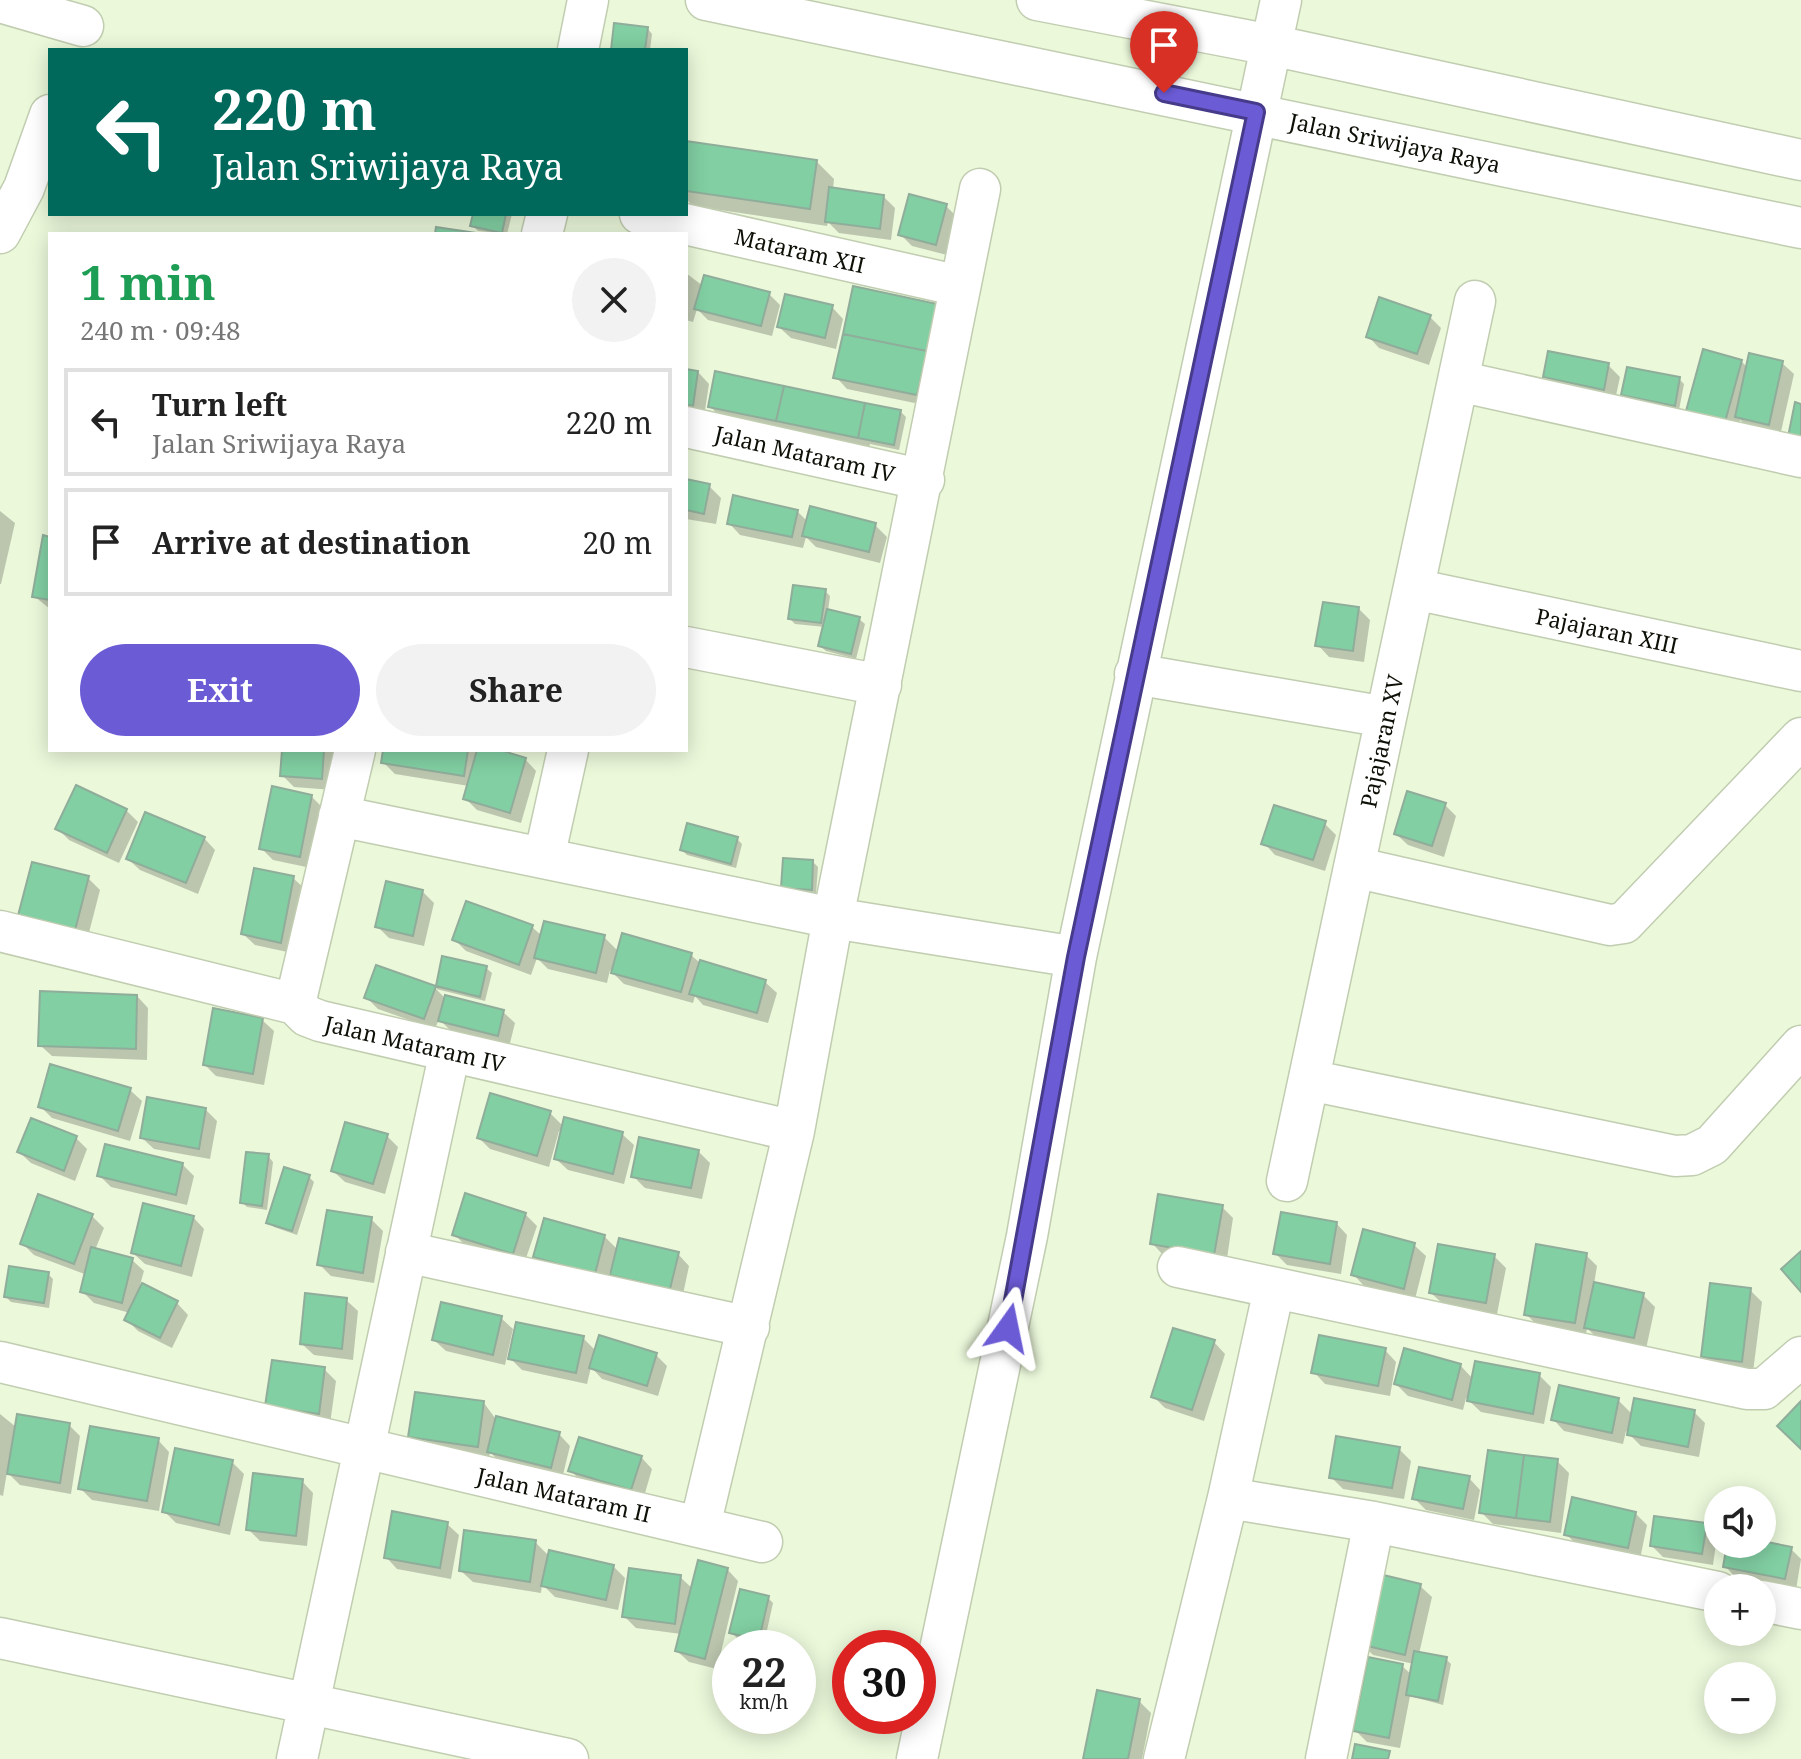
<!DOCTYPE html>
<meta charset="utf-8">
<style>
:root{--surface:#fff;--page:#f2f2f2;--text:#222;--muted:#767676;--line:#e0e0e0;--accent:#6b5bd5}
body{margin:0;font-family:"Noto Serif",serif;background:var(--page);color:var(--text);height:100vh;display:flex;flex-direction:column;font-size:30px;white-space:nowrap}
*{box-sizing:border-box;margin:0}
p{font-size:26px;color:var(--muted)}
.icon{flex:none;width:44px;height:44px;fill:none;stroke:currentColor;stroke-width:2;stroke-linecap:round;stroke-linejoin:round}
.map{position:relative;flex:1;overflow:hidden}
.panel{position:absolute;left:48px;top:232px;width:640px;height:520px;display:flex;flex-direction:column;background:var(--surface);border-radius:0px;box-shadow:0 4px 20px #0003}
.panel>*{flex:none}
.guide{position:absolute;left:48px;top:48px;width:640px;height:168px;border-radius:0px;box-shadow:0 4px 20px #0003;background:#00695c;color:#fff;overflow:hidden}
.buttons{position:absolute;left:1704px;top:1486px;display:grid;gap:16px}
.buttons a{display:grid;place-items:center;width:72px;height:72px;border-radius:50%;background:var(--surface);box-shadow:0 4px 20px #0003;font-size:40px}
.speed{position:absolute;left:712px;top:1630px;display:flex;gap:16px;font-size:40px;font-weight:700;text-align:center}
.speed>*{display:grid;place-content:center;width:104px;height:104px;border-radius:50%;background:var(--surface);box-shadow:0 4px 20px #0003;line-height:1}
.speed small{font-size:20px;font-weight:400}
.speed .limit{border:12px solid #d22;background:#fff;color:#111}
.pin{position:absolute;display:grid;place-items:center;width:68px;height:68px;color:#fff;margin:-82px -34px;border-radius:50% 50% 50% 0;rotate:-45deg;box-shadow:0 0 8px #0007}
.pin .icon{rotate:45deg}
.me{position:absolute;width:88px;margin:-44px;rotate:12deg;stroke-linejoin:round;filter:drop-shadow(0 0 6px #0008)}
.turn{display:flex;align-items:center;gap:28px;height:168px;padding:0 32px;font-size:36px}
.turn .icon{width:104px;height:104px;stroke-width:2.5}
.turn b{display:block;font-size:56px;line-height:68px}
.round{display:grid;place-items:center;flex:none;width:84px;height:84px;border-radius:42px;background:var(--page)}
.headline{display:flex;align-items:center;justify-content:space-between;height:136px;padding:0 32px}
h1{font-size:48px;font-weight:700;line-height:60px;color:#1e9e55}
.primary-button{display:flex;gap:16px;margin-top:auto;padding:16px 32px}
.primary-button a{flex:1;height:92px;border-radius:48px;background:var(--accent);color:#fff;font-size:32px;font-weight:700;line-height:92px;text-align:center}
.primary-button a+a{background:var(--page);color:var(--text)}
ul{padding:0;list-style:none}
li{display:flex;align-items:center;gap:24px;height:108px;margin:0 16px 12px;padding:0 16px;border:4px solid var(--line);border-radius:0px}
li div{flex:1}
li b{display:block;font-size:30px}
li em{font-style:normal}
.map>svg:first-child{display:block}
.shadow{fill:#0003}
.building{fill:#82cfa3;stroke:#8fad9a;stroke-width:2}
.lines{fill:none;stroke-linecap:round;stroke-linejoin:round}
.minor-casing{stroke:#c1cdb0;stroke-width:43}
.minor{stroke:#fff;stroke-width:40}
.route-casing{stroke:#463b8a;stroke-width:20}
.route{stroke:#6b5bd5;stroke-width:14}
.labels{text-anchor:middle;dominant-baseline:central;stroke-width:6;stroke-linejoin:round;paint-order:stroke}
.street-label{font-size:22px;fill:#0c1006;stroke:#fff}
</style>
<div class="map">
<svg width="1801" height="1759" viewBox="0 0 1801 1759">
<rect width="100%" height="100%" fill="#ebf8da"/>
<path class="shadow" d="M647,28L652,34L650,50H613Z
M686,143L816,161L834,179L833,189L883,196L895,208L891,240L839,233L828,222L827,226L693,206L686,199Z
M946,206L957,217L947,255L912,246L900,234Z
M475,214H512L507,234L478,231L472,225Z
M686,273L703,286L769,294L780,305L772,336L708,320L697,309L693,322L686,320Z
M832,307L843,319L836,349L791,338L779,327Z
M947,317L929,406L847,389L836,377Z
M1430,317L1441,328L1429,365L1379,348L1368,336Z
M1741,361L1748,368L1782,363L1794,374L1780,436L1749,428L1740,420L1733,443L1696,433Z
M1608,365L1620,377L1615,400L1557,388L1545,376Z
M686,371L698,372L709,384L704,417L686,414Z
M1679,379L1684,384L1679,410L1628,400L1623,394Z
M710,406L900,411L906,417L899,450L870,444L869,448L721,418Z
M686,481L709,486L721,498L716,524L686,519Z
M0,511L15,523L1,584H0Z
M797,511L808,522L875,525L887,537L880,563L816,547L806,537L803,548L740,535L729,523Z
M50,539V609L34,596Z
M825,591L830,596L828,611L859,619L865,624L856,659L826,651L820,646L825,627L795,624L790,619Z
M1359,609L1370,620L1364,662L1329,657L1318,645Z
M284,750H336L333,790L294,787L282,775Z
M385,750H493L525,759L536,771L521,823L477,810L465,798L469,786L395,774L383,762Z
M311,796L323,808L311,868L273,860L261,848Z
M1445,805L1456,816L1444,857L1408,845L1396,834Z
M126,810L138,822L119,863L69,840L58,829Z
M1324,823L1336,835L1325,871L1275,855L1264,843Z
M204,838L215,850L198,894L140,870L128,859Z
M737,839L742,844L736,868L687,855L682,850Z
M813,862L818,867L816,894L788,892L783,887Z
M88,878L100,890L84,952L29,938Z
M293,878L305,889L292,953L255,945L243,934Z
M422,891L434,903L424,946L389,938L377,926Z
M468,904L532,927L542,936L604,937L619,952L691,955L699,962L765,982L777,993L768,1023L703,1005L695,996L693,1003L624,984L610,970L607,983L548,969L537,958L531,975L466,951L455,940Z
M444,958L486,968L492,973L485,1001L436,989L446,999L503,1012L515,1023L509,1047L452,1032L439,1019L435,1029L378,1009L366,997L377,967L437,989Z
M137,996L148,1008L147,1060L52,1056L40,1045Z
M262,1020L274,1031L264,1085L216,1076L205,1065Z
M130,1090L142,1101L130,1141L52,1118L40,1106Z
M205,1109L217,1121L210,1159L154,1149L142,1138Z
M550,1113L564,1127L622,1134L634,1145L624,1184L568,1170L556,1159L563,1132L559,1131L549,1167L490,1149L479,1138Z
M387,1136L398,1147L385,1194L345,1182L333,1171Z
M76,1138L87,1149L75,1181L31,1163L19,1152Z
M698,1151L710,1163L702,1199L645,1188L633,1176Z
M268,1156L273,1162L267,1210L247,1207L242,1202Z
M182,1164L194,1176L187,1205L111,1187L100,1176Z
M309,1177L314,1182L297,1235L274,1227L268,1222Z
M1222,1207L1233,1218L1226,1265L1163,1255L1152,1243Z
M525,1214L537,1226L524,1264L466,1246L454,1234Z
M92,1216L104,1228L95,1250L132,1260L144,1271L140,1285L177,1303L188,1315L172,1348L138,1331L126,1319L130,1313L94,1303L83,1292L87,1275L34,1255L22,1243Z
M193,1217L204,1229L192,1277L145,1264L133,1253Z
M371,1219L383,1231L374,1283L331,1276L319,1264Z
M1336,1223L1347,1235L1341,1274L1287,1265L1276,1254Z
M604,1236L618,1250L678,1254L689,1266L682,1299L624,1286L610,1271L606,1284L547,1268L535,1256Z
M1414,1245L1426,1256L1415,1299L1365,1287L1354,1275Z
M1586,1255L1597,1266L1594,1284L1643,1295L1655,1307L1646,1349L1598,1339L1587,1328L1586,1334L1538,1326L1526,1314Z
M1494,1256L1506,1268L1497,1314L1443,1304L1431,1293Z
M48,1274L53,1279L49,1308L11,1302L6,1297Z
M1750,1290L1762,1302L1753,1372L1714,1368L1703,1356Z
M346,1300L358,1311L353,1360L314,1355L302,1344Z
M501,1318L513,1329L505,1365L446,1351L434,1340Z
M583,1338L596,1351L656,1355L667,1366L658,1396L602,1379L591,1367L587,1384L522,1370L511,1359Z
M1214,1342L1225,1354L1204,1421L1165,1408L1153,1396Z
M1385,1350L1396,1362L1390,1396L1325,1384L1314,1372Z
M1460,1365L1473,1379L1539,1375L1551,1387L1544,1424L1481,1412L1466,1398L1463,1410L1408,1396L1396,1384Z
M324,1369L336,1381L330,1424L279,1417Z
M1618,1400L1633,1415L1694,1412L1705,1423L1699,1457L1641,1446L1626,1431L1623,1444L1564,1431L1553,1419Z
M484,1403L495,1418L559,1434L570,1446L562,1479L501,1463L490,1452L489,1458L422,1448L410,1436Z
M0,1414L16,1427L69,1425L80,1436L71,1494L20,1485L7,1472L3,1496L0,1495Z
M158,1440L169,1452L159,1511L92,1500L80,1488Z
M1399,1449L1411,1461L1404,1499L1343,1489L1331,1477Z
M641,1457L652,1469L643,1500L582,1482L570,1470Z
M1557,1461L1569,1473L1561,1533L1493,1524L1481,1512Z
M232,1462L244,1474L230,1535L176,1523L164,1511Z
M1469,1478L1480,1490L1474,1520L1426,1510L1415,1499Z
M302,1481L313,1493L307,1546L260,1541L248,1529Z
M1635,1513L1647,1525L1640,1559L1578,1546L1566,1534Z
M447,1524L459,1535L451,1579L397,1569L386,1557Z
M1706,1525L1717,1537L1713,1565L1663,1557L1652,1546Z
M535,1542L550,1557L613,1566L625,1578L618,1610L555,1597L542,1584L541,1593L473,1582L461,1571Z
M1762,1543L1791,1549L1801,1559L1796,1590L1736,1578L1725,1566L1729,1544Z
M727,1569L738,1581L717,1669L689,1662L677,1651L681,1634L636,1628L624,1616L680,1577L693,1589Z
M1420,1586L1432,1597L1419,1654L1446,1659L1451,1664L1443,1705L1410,1696L1400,1748L1367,1742L1355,1730L1402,1666L1412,1675L1414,1664L1373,1655L1361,1643Z
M768,1598L773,1603L764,1644L737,1638L732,1633Z
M1139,1701L1151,1713L1142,1759H1085Z"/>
<path class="building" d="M614,23L648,27L645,50H611Z
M686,141L817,160L810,209L686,191Z
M829,187L884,195L880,229L825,222Z
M909,194L947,204L936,245L898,235Z
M473,214H506L502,233L470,226Z
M436,227L483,234H435Z
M704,275L770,292L761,326L694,309Z
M853,286L937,304L927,351L843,334Z
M785,294L833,305L825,338L777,327Z
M1379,297L1431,315L1417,354L1366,337Z
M843,334L927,351L917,395L833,378Z
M1703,349L1742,360L1722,433L1683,422Z
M1548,351L1609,363L1604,390L1543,377Z
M1749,353L1783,361L1769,425L1735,417Z
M1627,367L1680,377L1675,406L1621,395Z
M686,369L698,371L693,406L686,405Z
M715,371L784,386L776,421L708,407Z
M784,386L865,403L858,438L776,421Z
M1795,402L1801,404V445L1787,442Z
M865,403L901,410L894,445L858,438Z
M686,479L710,484L704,514L686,510Z
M733,495L798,510L792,537L727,524Z
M810,506L876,523L869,552L802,536Z
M43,535L50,537V600L32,597Z
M793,585L826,589L821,623L788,619Z
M1323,602L1359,607L1353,651L1315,646Z
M827,609L860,617L851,654L818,646Z
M282,750H324L322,779L280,776Z
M383,750H468L464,776L381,763Z
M477,750H500L526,758L510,813L463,799Z
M76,785L127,809L107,853L55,829Z
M272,786L312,795L300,857L259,849Z
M1407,791L1446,803L1432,846L1394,834Z
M1274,805L1326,821L1313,860L1261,844Z
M145,812L205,837L186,883L126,859Z
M687,823L738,837L731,864L680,850Z
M783,858L813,860L812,890L781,888Z
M32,862L89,876L72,942L15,927Z
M254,868L294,876L281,943L241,934Z
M386,881L423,890L413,936L375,927Z
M466,901L533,925L519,965L452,940Z
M544,921L605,935L596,973L534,958Z
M622,933L692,953L681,992L611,973Z
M442,956L487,966L480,997L436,986Z
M700,960L766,980L757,1013L689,994Z
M376,965L436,986L424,1019L364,998Z
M40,991L137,995L136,1049L38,1046Z
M445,995L504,1010L498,1036L438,1021Z
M213,1008L263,1018L253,1074L203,1065Z
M50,1064L131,1088L118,1131L38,1107Z
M490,1093L551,1111L537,1156L477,1138Z
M147,1097L206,1108L199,1149L140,1138Z
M564,1117L623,1132L613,1174L554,1159Z
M31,1118L77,1136L64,1171L17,1152Z
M345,1122L388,1134L373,1184L331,1171Z
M639,1137L699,1150L691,1188L631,1177Z
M105,1144L183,1163L176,1195L97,1176Z
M246,1152L269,1154L262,1206L240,1203Z
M284,1167L310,1175L292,1231L266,1223Z
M465,1193L526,1213L513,1254L452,1235Z
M38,1194L93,1214L74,1264L20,1244Z
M1158,1194L1223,1205L1214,1255L1150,1244Z
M143,1203L194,1216L181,1266L131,1253Z
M327,1210L372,1217L363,1273L317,1265Z
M1281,1212L1337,1222L1330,1264L1273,1254Z
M544,1218L605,1235L595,1274L533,1257Z
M1363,1229L1415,1243L1404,1289L1351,1275Z
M619,1238L679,1252L670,1289L610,1275Z
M1438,1244L1495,1254L1486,1303L1429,1293Z
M1536,1244L1587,1253L1575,1323L1524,1315Z
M91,1247L133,1258L122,1303L80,1292Z
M1801,1251V1292L1781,1269Z
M9,1266L49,1272L44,1303L4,1297Z
M1594,1282L1644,1293L1634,1338L1584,1328Z
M142,1283L178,1301L160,1338L124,1320Z
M1710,1283L1751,1288L1742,1362L1701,1357Z
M305,1293L347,1298L342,1349L300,1344Z
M441,1302L502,1316L493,1355L432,1340Z
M516,1322L584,1336L576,1373L508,1359Z
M1173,1328L1215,1340L1192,1410L1151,1397Z
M599,1335L657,1353L647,1386L589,1368Z
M1319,1335L1386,1348L1378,1386L1311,1373Z
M1404,1348L1461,1364L1452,1400L1394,1384Z
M272,1360L325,1367L319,1414L265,1406Z
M1475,1361L1540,1373L1533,1414L1467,1401Z
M1559,1385L1619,1398L1612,1433L1551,1420Z
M415,1392L484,1401L478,1447L408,1437Z
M1634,1398L1695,1410L1688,1447L1627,1435Z
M1801,1401V1449L1777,1426Z
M17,1414L70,1423L60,1483L7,1474Z
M496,1416L560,1432L551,1468L487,1452Z
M90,1426L159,1438L147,1501L78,1489Z
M1336,1436L1400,1447L1392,1488L1329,1478Z
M579,1437L642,1456L631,1490L568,1471Z
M175,1448L233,1460L219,1525L162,1512Z
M1488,1450L1524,1455L1516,1518L1479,1513Z
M1524,1455L1558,1459L1550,1522L1516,1518Z
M1419,1467L1470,1476L1463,1509L1412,1499Z
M253,1473L303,1479L296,1536L246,1530Z
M1572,1497L1636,1512L1628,1548L1564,1535Z
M392,1511L448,1522L440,1568L384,1558Z
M1654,1516L1707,1523L1702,1554L1650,1546Z
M464,1530L536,1540L530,1582L459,1571Z
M1762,1541L1792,1547L1785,1579L1723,1567L1727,1544H1762Z
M549,1550L614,1565L606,1600L541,1586Z
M698,1560L728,1568L705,1659L675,1651Z
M629,1568L681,1575L675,1624L622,1617Z
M1375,1573L1421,1584L1405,1655L1359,1644Z
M740,1589L769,1596L759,1640L729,1633Z
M1414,1651L1447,1657L1438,1701L1406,1695Z
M1368,1657L1403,1664L1389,1738L1353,1731Z
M1097,1690L1140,1699L1128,1759H1083Z
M1355,1744L1390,1751L1388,1759H1352Z"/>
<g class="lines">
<g class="minor-casing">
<path id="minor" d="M706,0L1801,228
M1037,0L1271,45L1801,160
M0,2L83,26
M578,50L588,0
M640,214L960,286
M0,233L24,188L50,115
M542,234L547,214
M1458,381L1801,457
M686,427L924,480
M1414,589L1801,671
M686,647L881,685
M1135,674L1386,717
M339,816L833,918L1076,957
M544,858L568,750
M1354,867L1610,925L1624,923L1801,738
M0,931L295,1004
M295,1004L307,1016L320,1021L794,1131
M295,1004L355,750
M1309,1080L1675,1156L1692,1155L1712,1145L1801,1046
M1287,1181L1475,301
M406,1252L749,1327
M1178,1267L1747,1389H1764L1801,1357
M1274,1289L1228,1498L1374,1522L1718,1592
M0,1362L762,1542
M700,1526L794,1131L833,918L980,189
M1762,1601L1801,1609
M0,1638L568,1759
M297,1759L450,1051
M917,1759L1027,1236L1076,957L1281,0
M1164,1759L1228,1498
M1326,1759L1374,1522"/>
</g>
<use href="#minor" class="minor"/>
</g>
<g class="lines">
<g class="route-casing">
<path id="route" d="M1008,1328L1076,957L1256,112L1164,93"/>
</g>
<use href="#route" class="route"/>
</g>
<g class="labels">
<g class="street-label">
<text transform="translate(1395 142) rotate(12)">Jalan Sriwijaya Raya</text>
<text transform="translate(800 250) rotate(13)">Mataram XII</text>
<text transform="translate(805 453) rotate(13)">Jalan Mataram IV</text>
<text transform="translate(1607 630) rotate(12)">Pajajaran XIII</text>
<text transform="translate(1381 741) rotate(-78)">Pajajaran XV</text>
<text transform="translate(415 1043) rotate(13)">Jalan Mataram IV</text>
<text transform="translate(564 1494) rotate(13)">Jalan Mataram II</text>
</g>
</g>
</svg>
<div class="buttons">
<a><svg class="icon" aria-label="sound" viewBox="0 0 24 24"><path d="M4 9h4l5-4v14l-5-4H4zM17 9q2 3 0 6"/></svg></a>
<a>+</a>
<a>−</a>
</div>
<div class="speed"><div>22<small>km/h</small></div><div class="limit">30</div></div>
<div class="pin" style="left:1164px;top:93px;background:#d93025"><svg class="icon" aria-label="arrive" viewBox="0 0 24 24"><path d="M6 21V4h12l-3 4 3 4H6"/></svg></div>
<svg class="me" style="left:1008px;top:1328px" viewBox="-20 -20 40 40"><path d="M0-17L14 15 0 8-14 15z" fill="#6b5bd5" stroke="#fff" stroke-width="4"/></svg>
<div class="guide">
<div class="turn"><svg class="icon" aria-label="left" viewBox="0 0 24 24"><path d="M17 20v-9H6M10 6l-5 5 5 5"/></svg><div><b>220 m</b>Jalan Sriwijaya Raya</div></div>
</div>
<section class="panel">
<div class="headline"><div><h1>1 min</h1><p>240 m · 09:48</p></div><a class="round"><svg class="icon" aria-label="close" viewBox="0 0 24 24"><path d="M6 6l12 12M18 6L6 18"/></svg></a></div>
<ul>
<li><svg class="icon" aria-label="left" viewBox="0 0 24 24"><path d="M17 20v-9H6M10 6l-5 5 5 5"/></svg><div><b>Turn left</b><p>Jalan Sriwijaya Raya</p></div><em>220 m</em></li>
<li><svg class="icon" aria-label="arrive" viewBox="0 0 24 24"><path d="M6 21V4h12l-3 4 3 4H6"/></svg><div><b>Arrive at destination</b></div><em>20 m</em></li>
</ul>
<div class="primary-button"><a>Exit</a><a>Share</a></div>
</section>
</div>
